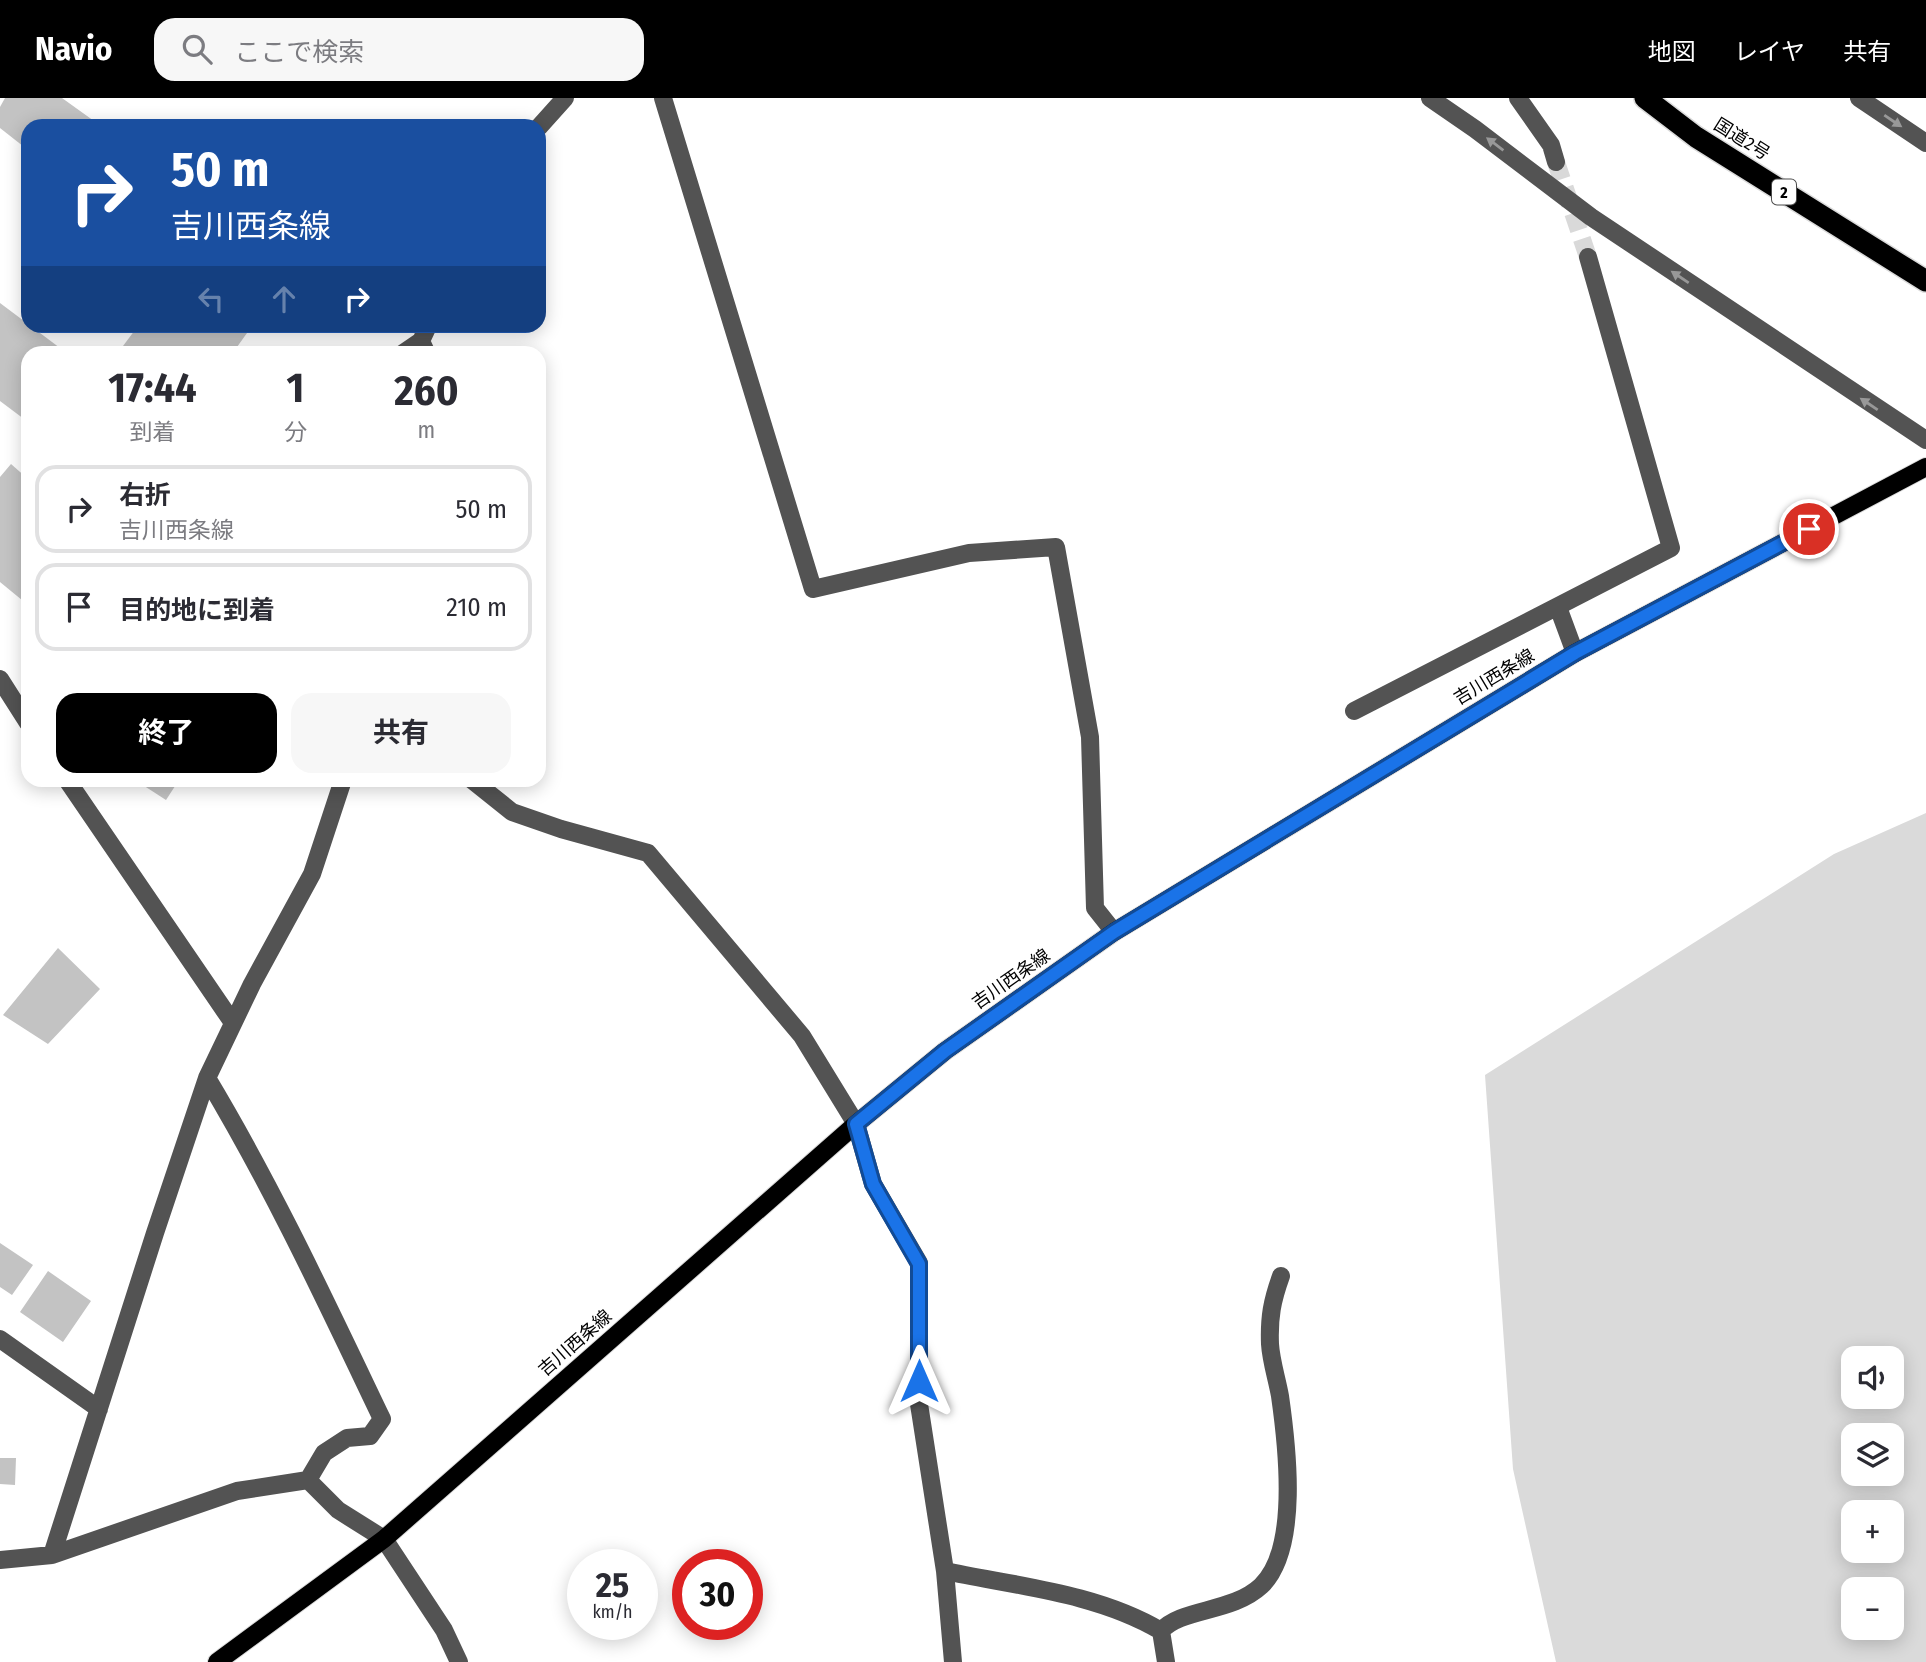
<!DOCTYPE html>
<html lang="ja">
<meta charset="utf-8">
<style>
:root{--surface:#fff;--page:#f7f7f7;--text:#2b2b33;--muted:#7c7c81;--line:#e1e1e2;--accent:#000}
body{margin:0;font-family:"Fira Sans Condensed","Noto Sans JP",sans-serif;background:var(--page);color:var(--text);height:100vh;display:flex;flex-direction:column;font-size:26px;white-space:nowrap}
*{box-sizing:border-box;margin:0}
p{font-size:23px;color:var(--muted)}
.icon{flex:none;width:38px;height:38px;fill:none;stroke:currentColor;stroke-width:2;stroke-linecap:round;stroke-linejoin:round}
.map{position:relative;flex:1;overflow:hidden}
.drawer{position:absolute;left:21px;top:248px;width:525px;height:441px;display:flex;flex-direction:column;background:var(--surface);border-radius:21px;box-shadow:0 4px 18px #0003}
.drawer>*{flex:none}
.hud{position:absolute;left:21px;top:21px;width:525px;height:214px;border-radius:21px;box-shadow:0 4px 18px #0003;background:#1a4fa0;color:#fff;overflow:hidden}
.controls{position:absolute;left:1841px;top:1248px;display:grid;gap:14px}
.controls a{display:grid;place-items:center;width:63px;height:63px;border-radius:14px;background:var(--surface);box-shadow:0 4px 18px #0003;font-size:35px}
.speed{position:absolute;left:567px;top:1451px;display:flex;gap:14px;font-size:35px;font-weight:700;text-align:center}
.speed>*{display:grid;place-content:center;width:91px;height:91px;border-radius:50%;background:var(--surface);box-shadow:0 4px 18px #0003;line-height:1}
.speed small{font-size:18px;font-weight:400}
.speed .limit{border:10px solid #d22;background:#fff;color:#111}
.pin{position:absolute;display:grid;place-items:center;width:60px;height:60px;color:#fff;margin:-30px;border:4px solid #fff;border-radius:50%;box-shadow:0 2px 7px #0007}
.me{position:absolute;width:77px;margin:-38px;rotate:0deg;stroke-linejoin:round;filter:drop-shadow(0 0 5px #0008)}
.turn{display:flex;align-items:center;gap:24px;height:147px;padding:0 35px;font-size:32px}
.turn .icon{width:91px;height:91px;stroke-width:2.5}
.turn b{display:block;font-size:49px;line-height:60px}
.lanes{display:flex;align-items:center;height:66px;padding:0 35px;background:#0003;justify-content:center;gap:35px;direction:ltr}
.lanes .off{opacity:.35}
.eta{display:flex;justify-content:space-evenly;align-items:center;height:119px;text-align:center}
.eta b{font-size:42px;font-weight:700;line-height:49px}
.cta{display:flex;gap:14px;margin-top:auto;padding:14px 35px}
.cta a{flex:1;height:80px;border-radius:21px;background:var(--accent);color:#fff;font-size:28px;font-weight:700;line-height:80px;text-align:center}
.cta a+a{background:var(--page);color:var(--text)}
ul{padding:0;list-style:none}
li{display:flex;align-items:center;gap:21px;height:88px;margin:0 14px 10px;padding:0 21px;border:4px solid var(--line);border-radius:21px}
li div{flex:1}
li b{display:block;font-size:26px}
li em{font-style:normal}
header{display:flex;align-items:center;gap:42px;box-sizing:border-box;height:98px;padding:0 35px;background:var(--accent);color:#fff}
header strong{font-size:33px}
nav{display:flex;gap:38px;margin-inline-start:auto;font-size:24px}
.search{width:490px;height:63px;background:var(--page);display:flex;align-items:center;gap:18px;box-sizing:border-box;padding:0 24px;border-radius:21px;color:var(--muted);font-size:26px}
.map>svg:first-child{display:block}
.green{fill:#dadada;fill-rule:evenodd}
.building{fill:#c3c3c3}
.lines{fill:none;stroke-linecap:round;stroke-linejoin:round}
.minor-tunnel{stroke:#d9d9d9;stroke-width:18;stroke-dasharray:18 9;stroke-linecap:butt}
.major-casing{stroke:#dbdbdb;stroke-width:20}
.highway-casing{stroke:#dbdbdb;stroke-width:24}
.minor{stroke:#535353;stroke-width:18}
.major{stroke:#000;stroke-width:18}
.highway{stroke:#000;stroke-width:21}
.oneway{fill:#989898}
.route-casing{stroke:#114b97;stroke-width:18}
.route{stroke:#1a73e8;stroke-width:12}
.labels{text-anchor:middle;dominant-baseline:central;stroke-width:6;stroke-linejoin:round;paint-order:stroke}
.shield{fill:#fff;stroke:#4c4c4c;stroke-width:2}
.shield-label{font-size:16px;font-weight:bold;fill:#000}
.street-label{font-size:18px;fill:#000;stroke:#fff}
</style>
<header>
<strong>Navio</strong>
<div class="search"><svg class="icon" aria-label="search" viewBox="0 0 24 24"><circle cx="10" cy="10" r="6"/><path d="M15 15l6 6"/></svg>ここで検索</div>
<nav><a>地図</a><a>レイヤ</a><a>共有</a></nav>
</header>
<div class="map">
<svg width="1926" height="1564" viewBox="0 0 1926 1564">
<rect width="100%" height="100%" fill="#fff"/>
<path class="green" d="M1926,715V1564H1556L1513,1371L1485,977L1834,756ZM1853,1260H1892V1298H1853ZM1853,1337H1892V1376H1853ZM1853,1414H1892V1452H1853ZM1892,1491V1530H1853V1491Z"/>
<path class="building" d="M5,0H62L101,28H28V52L0,30V9Z
M0,205L68,256H28V324L0,303Z
M138,228H252L232,256H117Z
M11,366L28,381V507L0,484V379Z
M135,682H179L166,702Z
M58,850L100,891L48,946L3,917Z
M0,1145L33,1167L12,1197L0,1189Z
M48,1173L91,1203L63,1244L20,1214Z
M0,1360H16L15,1387L0,1386Z"/>
<g class="lines">
<path class="minor-tunnel" d="M1556,64L1588,159"/>
<g class="major-casing">
<path id="major" d="M217,1564L384,1441L856,1026L945,953L1114,834L1575,555L1926,369"/>
</g>
<g class="highway-casing">
<path id="highway" d="M1645,0L1696,39L1926,183"/>
</g>
<path class="minor" d="M663,0L813,491L969,455L1056,449L1090,639L1095,810L1114,834
M1430,0L1475,31L1591,119L1926,342
M1518,0L1551,47L1556,64
M1859,0L1926,45
M539,29L565,0
M402,256L421,243
M427,256L421,243L428,228
M1558,509L1575,555
M0,581L28,625
M1354,613L1671,450L1588,159
M67,682L233,925
M472,682L512,714L561,731L648,755L802,938L856,1026L873,1086L919,1165V1306L945,1473L953,1564
M207,980C273,1090 327,1206 382,1321L370,1338L347,1340L324,1355L308,1382
M0,1241L99,1311
M52,1457L155,1135L207,980L252,886L312,776L343,682
M0,1462L52,1457L237,1393L308,1382L338,1412L384,1441L444,1532L459,1564
M945,1473C1016,1488 1097,1495 1161,1533L1166,1564
M1161,1533C1181,1510 1232,1515 1261,1488C1300,1451 1287,1347 1280,1298C1277,1281 1271,1263 1270,1246C1269,1219 1272,1203 1281,1178"/>
<use href="#major" class="major"/>
<use href="#highway" class="highway"/>
</g>
<defs><path id="oneway-solid" d="M-6-.8H1V-3.2L6.5 0L1 3.2V.8H-6Z" transform="scale(1.75)"/></defs>
<g class="oneway">
<use href="#oneway-solid" transform="translate(1893 23) rotate(34)"/>
<use href="#oneway-solid" transform="translate(1495 46) rotate(-143)"/>
<use href="#oneway-solid" transform="translate(1680 179) rotate(-146)"/>
<use href="#oneway-solid" transform="translate(1869 306) rotate(-146)"/>
</g>
<g class="lines">
<g class="route-casing">
<path id="route" d="M919,1283V1166L873,1086L856,1026L945,953L1114,834L1575,555L1809,431"/>
</g>
<use href="#route" class="route"/>
</g>
<g class="labels">
<rect class="shield" x="1772" y="81.5" width="24" height="25" rx="5"/>
<g class="shield-label">
<text x="1784" y="94">2</text>
</g>
<g class="street-label">
<text transform="translate(1742 41) rotate(32)">国道2号</text>
<text transform="translate(1494 579) rotate(-31)">吉川西条線</text>
<text transform="translate(1011 881) rotate(-35)">吉川西条線</text>
<text transform="translate(575 1245) rotate(-41)">吉川西条線</text>
</g>
</g>
</svg>
<div class="controls">
<a><svg class="icon" aria-label="sound" viewBox="0 0 24 24"><path d="M4 9h4l5-4v14l-5-4H4zM17 9q2 3 0 6"/></svg></a>
<a><svg class="icon" aria-label="layers" viewBox="0 0 24 24"><path d="M12 4l9 5-9 5-9-5zM3 14l9 5 9-5"/></svg></a>
<a>+</a>
<a>−</a>
</div>
<div class="speed"><div>25<small>km/h</small></div><div class="limit">30</div></div>
<div class="pin" style="left:1809px;top:431px;background:#d93025"><svg class="icon" aria-label="arrive" viewBox="0 0 24 24"><path d="M6 21V4h12l-3 4 3 4H6"/></svg></div>
<svg class="me" style="left:919px;top:1283px" viewBox="-20 -20 40 40"><path d="M0-17L14 15 0 8-14 15z" fill="#1a73e8" stroke="#fff" stroke-width="4"/></svg>
<div class="hud">
<div class="turn"><svg class="icon" aria-label="right" viewBox="0 0 24 24"><path d="M7 20v-9h11M14 6l5 5-5 5"/></svg><div><b>50 m</b>吉川西条線</div></div>
<div class="lanes"><svg class="icon off" aria-label="left" viewBox="0 0 24 24"><path d="M17 20v-9H6M10 6l-5 5 5 5"/></svg><svg class="icon off" aria-label="ahead" viewBox="0 0 24 24"><path d="M12 20V5M6 11l6-6 6 6"/></svg><svg class="icon" aria-label="right" viewBox="0 0 24 24"><path d="M7 20v-9h11M14 6l5 5-5 5"/></svg></div>
</div>
<section class="drawer">
<div class="eta">
<div><b>17:44</b><p>到着</p></div>
<div><b>1</b><p>分</p></div>
<div><b>260</b><p>m</p></div>
</div>
<ul>
<li><svg class="icon" aria-label="right" viewBox="0 0 24 24"><path d="M7 20v-9h11M14 6l5 5-5 5"/></svg><div><b>右折</b><p>吉川西条線</p></div><em>50 m</em></li>
<li><svg class="icon" aria-label="arrive" viewBox="0 0 24 24"><path d="M6 21V4h12l-3 4 3 4H6"/></svg><div><b>目的地に到着</b></div><em>210 m</em></li>
</ul>
<div class="cta"><a>終了</a><a>共有</a></div>
</section>
</div>
